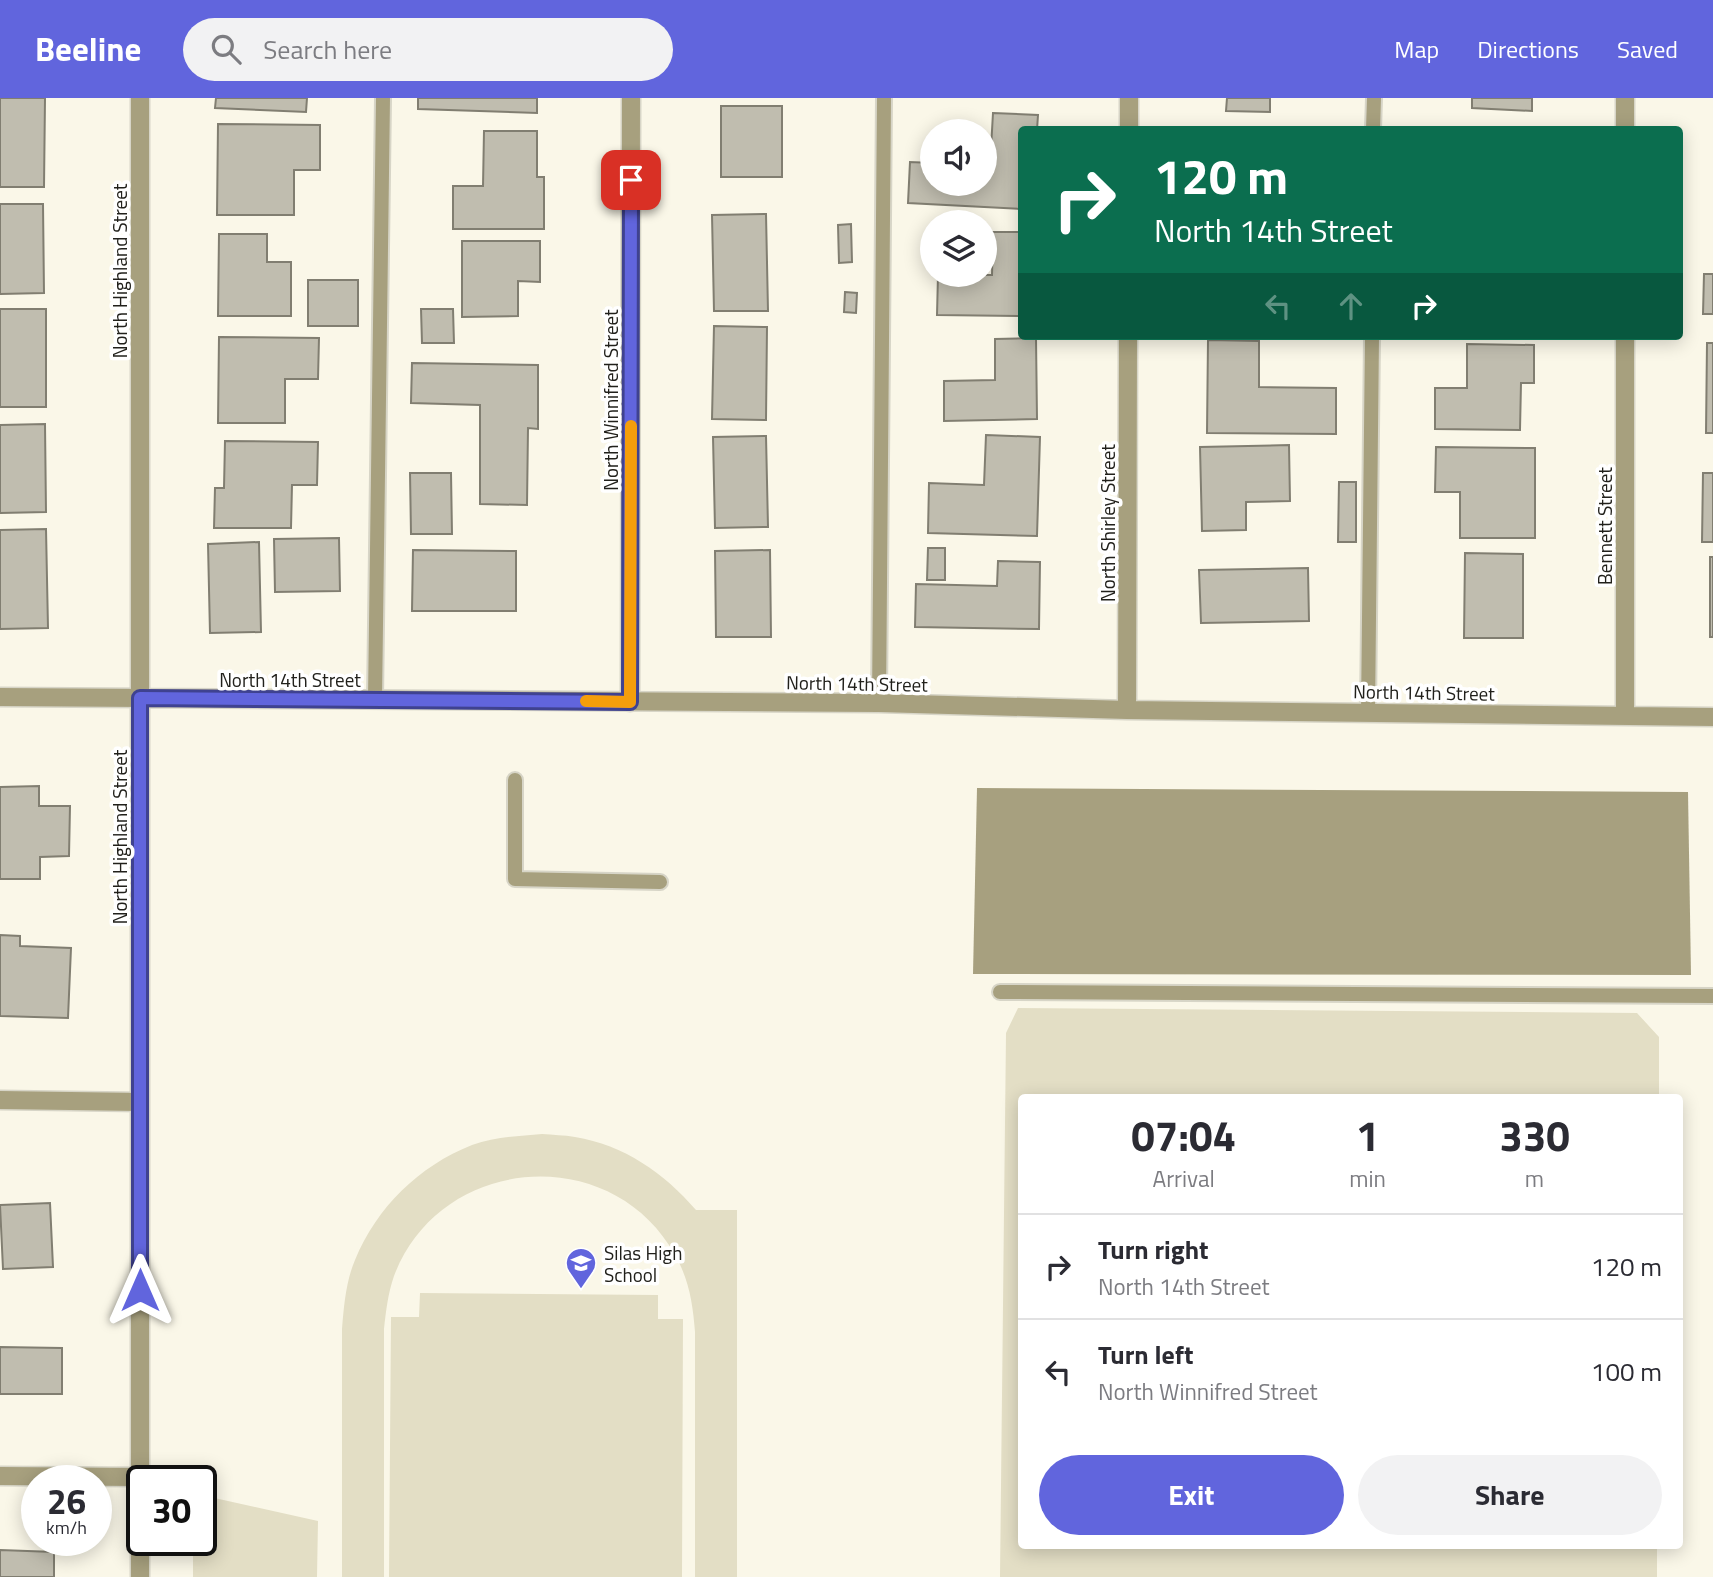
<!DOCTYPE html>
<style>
:root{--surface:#fff;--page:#f2f2f3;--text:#2b2b33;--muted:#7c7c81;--line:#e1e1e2;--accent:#6165dd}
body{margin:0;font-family:"Titillium Web",sans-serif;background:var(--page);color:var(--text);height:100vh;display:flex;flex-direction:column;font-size:26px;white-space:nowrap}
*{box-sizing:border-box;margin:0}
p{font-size:23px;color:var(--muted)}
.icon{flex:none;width:38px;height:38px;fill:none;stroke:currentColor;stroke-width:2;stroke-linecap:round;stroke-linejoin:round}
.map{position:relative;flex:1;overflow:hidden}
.panel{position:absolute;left:1018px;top:996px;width:665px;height:455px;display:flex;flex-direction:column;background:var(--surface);border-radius:7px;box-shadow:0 4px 18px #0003}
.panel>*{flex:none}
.hud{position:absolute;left:1018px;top:28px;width:665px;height:214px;border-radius:7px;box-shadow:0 4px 18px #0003;background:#0b6e4f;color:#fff;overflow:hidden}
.fabs{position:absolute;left:920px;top:21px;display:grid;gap:14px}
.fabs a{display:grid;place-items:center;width:77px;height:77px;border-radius:50%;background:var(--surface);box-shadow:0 4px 18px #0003;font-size:35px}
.speed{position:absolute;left:21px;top:1367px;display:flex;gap:14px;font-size:35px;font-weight:700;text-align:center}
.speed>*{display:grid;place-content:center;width:91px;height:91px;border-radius:50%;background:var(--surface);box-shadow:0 4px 18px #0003;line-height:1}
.speed small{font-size:18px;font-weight:400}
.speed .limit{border:4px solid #111;border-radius:10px;background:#fff;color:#111}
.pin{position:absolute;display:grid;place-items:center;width:60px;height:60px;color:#fff;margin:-30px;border-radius:14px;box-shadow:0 4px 10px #0006}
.me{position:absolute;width:77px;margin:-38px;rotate:0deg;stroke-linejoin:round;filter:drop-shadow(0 0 5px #0008)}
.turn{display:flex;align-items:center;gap:24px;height:147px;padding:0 21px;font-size:32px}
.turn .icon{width:91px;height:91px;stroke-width:2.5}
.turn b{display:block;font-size:49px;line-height:60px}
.lanes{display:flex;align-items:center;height:66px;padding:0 21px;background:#0003;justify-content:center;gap:35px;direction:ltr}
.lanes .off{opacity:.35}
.eta{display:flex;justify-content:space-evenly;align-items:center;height:119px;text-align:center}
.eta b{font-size:42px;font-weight:700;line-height:49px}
.primary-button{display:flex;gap:14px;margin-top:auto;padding:14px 21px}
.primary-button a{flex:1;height:80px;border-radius:42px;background:var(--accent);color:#fff;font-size:28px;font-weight:700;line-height:80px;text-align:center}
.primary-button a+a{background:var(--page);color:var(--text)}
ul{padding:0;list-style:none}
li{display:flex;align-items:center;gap:21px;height:105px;padding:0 21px;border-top:2px solid var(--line)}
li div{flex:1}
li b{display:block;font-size:26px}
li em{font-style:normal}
header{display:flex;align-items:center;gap:42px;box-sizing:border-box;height:98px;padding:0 35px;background:var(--accent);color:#fff}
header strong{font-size:33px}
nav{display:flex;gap:38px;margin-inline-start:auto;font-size:24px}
.search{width:490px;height:63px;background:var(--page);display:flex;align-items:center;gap:18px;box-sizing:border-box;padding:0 24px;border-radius:38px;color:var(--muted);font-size:26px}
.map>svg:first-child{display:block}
.green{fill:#e3dec5}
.water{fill:#a7a07f}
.building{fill:#c0bdaf;stroke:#817e71;stroke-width:2}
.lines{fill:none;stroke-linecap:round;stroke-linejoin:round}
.service-casing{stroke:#d7d5c7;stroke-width:18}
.minor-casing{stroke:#d7d5c7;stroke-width:21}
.service{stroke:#a7a07e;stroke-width:14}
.minor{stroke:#a7a07e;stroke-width:18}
.route-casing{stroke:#3f4290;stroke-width:18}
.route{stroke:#6165dd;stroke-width:12}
.slow{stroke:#f59e0b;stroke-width:12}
.labels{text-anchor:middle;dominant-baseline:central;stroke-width:7;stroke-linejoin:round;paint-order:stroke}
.street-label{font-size:19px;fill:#21201b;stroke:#fff}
.poi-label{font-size:19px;fill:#21201b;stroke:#fff;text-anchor:start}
</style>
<header>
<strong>Beeline</strong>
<div class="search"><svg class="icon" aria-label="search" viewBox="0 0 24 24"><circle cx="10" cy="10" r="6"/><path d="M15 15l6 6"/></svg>Search here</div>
<nav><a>Map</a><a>Directions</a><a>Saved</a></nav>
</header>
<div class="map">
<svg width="1713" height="1479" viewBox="0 0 1713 1479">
<rect width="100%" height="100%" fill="#faf7e8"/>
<path class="green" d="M1018,910L1637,915L1659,939V999H1022V1447H1657V1479H1000L1006,935Z
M542,1036C553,1037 564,1037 575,1039C624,1047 664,1075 696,1112H737V1479H695V1234C693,1207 689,1181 675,1157C612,1043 440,1056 394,1178C388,1195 386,1213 384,1231V1479H342V1231C344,1207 346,1183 355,1162C377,1109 419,1068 472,1047C495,1039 518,1038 542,1036Z
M420,1195L658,1197V1221H683L682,1479H389L391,1219H419Z
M201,1397L318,1423L317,1479H193V1442H201Z"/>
<path class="water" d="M977,690L1688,694L1691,877L973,876Z"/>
<path class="building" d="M0,0H45L44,89H0Z
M216,0H307L306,14L215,10Z
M418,0H537V15L418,11Z
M1227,0H1270V14L1226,13Z
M1472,0H1532V13L1472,10Z
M721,8H782V79H721Z
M993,15L1038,17L1037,32H1022V111L908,105L910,64L933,65V86H985V68H990Z
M218,26L320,27V72H294V117H217Z
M484,33H537V79H544V131H453V88H483Z
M0,106H43L44,195L0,196Z
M766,116L768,213H714L712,117Z
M851,126L852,164L839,165L838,127Z
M993,134H1022V218L937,217L938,177H992Z
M219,136H267V164H291V218H218Z
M462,143H540V184L518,183V218L462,219Z
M1704,176H1713V216H1703Z
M308,182H358V228H308Z
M845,194L857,195L856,215L844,214Z
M0,211H46V309H0Z
M421,211H453L454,245H422Z
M714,228L767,229L766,322L712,321Z
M219,239L319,240L318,281H285V325H218Z
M1036,240L1037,321L944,323V283L995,282V241Z
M1208,242L1259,243V289L1336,290V336L1207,335Z
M1707,245H1713V335H1706Z
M1467,246L1534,247V285H1521L1520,332L1435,331V290H1467Z
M412,265L538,267V331L528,330L527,407L480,406V307L411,305Z
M45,326L46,414L0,415V327Z
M986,337L1040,339L1037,438L928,435L929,385L984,387Z
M766,338L768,429L715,430L713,339Z
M225,343L318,344L317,387H292L291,430H214L215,390H224Z
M1289,347L1290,403L1246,404V432L1202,433L1200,349Z
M1436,349L1535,350V440H1460V394H1435Z
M410,375H451L452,436H411Z
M1703,375H1713V444H1702Z
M1339,384H1356V444H1338Z
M46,431L48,530L0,531V432Z
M339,440L340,493L275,494L274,441Z
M259,444L261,534L210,535L208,446Z
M928,450H945V482H927Z
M413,452L516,453V513H412Z
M770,452L771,539H716L715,453Z
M1465,455L1523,456V540H1464Z
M1710,459H1713V539H1710Z
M998,463L1040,464L1039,531L915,529L916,486L997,488Z
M1308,470L1309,523L1201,525L1199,472Z
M39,688V708H70L69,758L40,759V781H0V689Z
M0,837L20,838V848L71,850L68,920L0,918Z
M50,1105L53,1169L3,1171L0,1107Z
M0,1249L62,1250V1296H0Z
M0,1452L54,1454V1479H0Z"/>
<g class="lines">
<g class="service-casing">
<path id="service" d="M1373,32L1374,0
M375,602L383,0
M879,605L884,0
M1368,615L1372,238
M515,682V781L660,784
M1000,894L1713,898"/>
</g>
<g class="minor-casing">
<path id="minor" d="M1625,0V32
M1129,32V0
M1625,238V617
M0,599L879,605L1127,612L1713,619
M630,604L631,0
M1127,612L1128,238
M0,1002L140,1004
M0,1378L140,1379
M140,1479V0"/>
</g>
<use href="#service" class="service"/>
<use href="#minor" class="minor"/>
</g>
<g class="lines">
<g class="route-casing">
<path id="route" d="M140,1192V600L630,604L631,82"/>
</g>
<use href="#route" class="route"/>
<path class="slow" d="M586,603L630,604L631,328"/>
</g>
<defs>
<g id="school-pin" transform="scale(1.575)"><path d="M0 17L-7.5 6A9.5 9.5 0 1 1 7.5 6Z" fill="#6165dd" stroke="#fff"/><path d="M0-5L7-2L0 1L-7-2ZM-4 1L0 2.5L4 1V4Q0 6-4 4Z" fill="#fff"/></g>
</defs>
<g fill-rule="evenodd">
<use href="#school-pin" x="581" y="1165"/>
</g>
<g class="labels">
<g class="street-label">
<text transform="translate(119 173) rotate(-90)">North Highland Street</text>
<text transform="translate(610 302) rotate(-90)">North Winnifred Street</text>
<text transform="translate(1107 425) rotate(-90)">North Shirley Street</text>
<text transform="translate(1604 428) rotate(-90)">Bennett Street</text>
<text x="290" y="581">North 14th Street</text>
<text transform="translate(857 585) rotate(1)">North 14th Street</text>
<text transform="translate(1424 594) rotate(1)">North 14th Street</text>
<text transform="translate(119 739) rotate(-90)">North Highland Street</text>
</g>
<g class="poi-label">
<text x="604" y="1154">Silas High<tspan x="604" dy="22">School</tspan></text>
</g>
</g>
</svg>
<div class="fabs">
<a><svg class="icon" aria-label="sound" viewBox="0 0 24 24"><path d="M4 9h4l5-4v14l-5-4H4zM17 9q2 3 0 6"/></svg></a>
<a><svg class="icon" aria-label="layers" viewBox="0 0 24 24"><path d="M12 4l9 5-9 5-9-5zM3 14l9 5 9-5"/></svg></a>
</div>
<div class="speed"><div>26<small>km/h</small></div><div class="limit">30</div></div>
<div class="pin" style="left:631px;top:82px;background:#d93025"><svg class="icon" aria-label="arrive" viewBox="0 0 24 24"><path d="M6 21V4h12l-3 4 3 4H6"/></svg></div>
<svg class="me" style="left:140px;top:1192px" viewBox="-20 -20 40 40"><path d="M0-17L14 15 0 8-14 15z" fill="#6165dd" stroke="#fff" stroke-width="4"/></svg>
<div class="hud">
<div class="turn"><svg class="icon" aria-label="right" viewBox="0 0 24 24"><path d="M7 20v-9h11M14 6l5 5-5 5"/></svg><div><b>120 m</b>North 14th Street</div></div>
<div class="lanes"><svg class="icon off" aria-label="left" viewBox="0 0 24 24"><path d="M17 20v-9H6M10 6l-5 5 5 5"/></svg><svg class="icon off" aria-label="ahead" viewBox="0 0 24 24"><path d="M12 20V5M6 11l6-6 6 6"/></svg><svg class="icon" aria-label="right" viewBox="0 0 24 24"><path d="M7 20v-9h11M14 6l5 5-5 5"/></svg></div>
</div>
<section class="panel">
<div class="eta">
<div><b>07:04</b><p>Arrival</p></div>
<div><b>1</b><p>min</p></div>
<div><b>330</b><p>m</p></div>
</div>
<ul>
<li><svg class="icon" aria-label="right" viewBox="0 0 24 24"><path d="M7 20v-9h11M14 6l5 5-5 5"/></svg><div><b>Turn right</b><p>North 14th Street</p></div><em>120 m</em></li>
<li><svg class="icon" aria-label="left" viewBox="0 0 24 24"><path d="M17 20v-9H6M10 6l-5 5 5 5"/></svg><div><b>Turn left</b><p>North Winnifred Street</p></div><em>100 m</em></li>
</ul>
<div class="primary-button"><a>Exit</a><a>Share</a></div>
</section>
</div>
